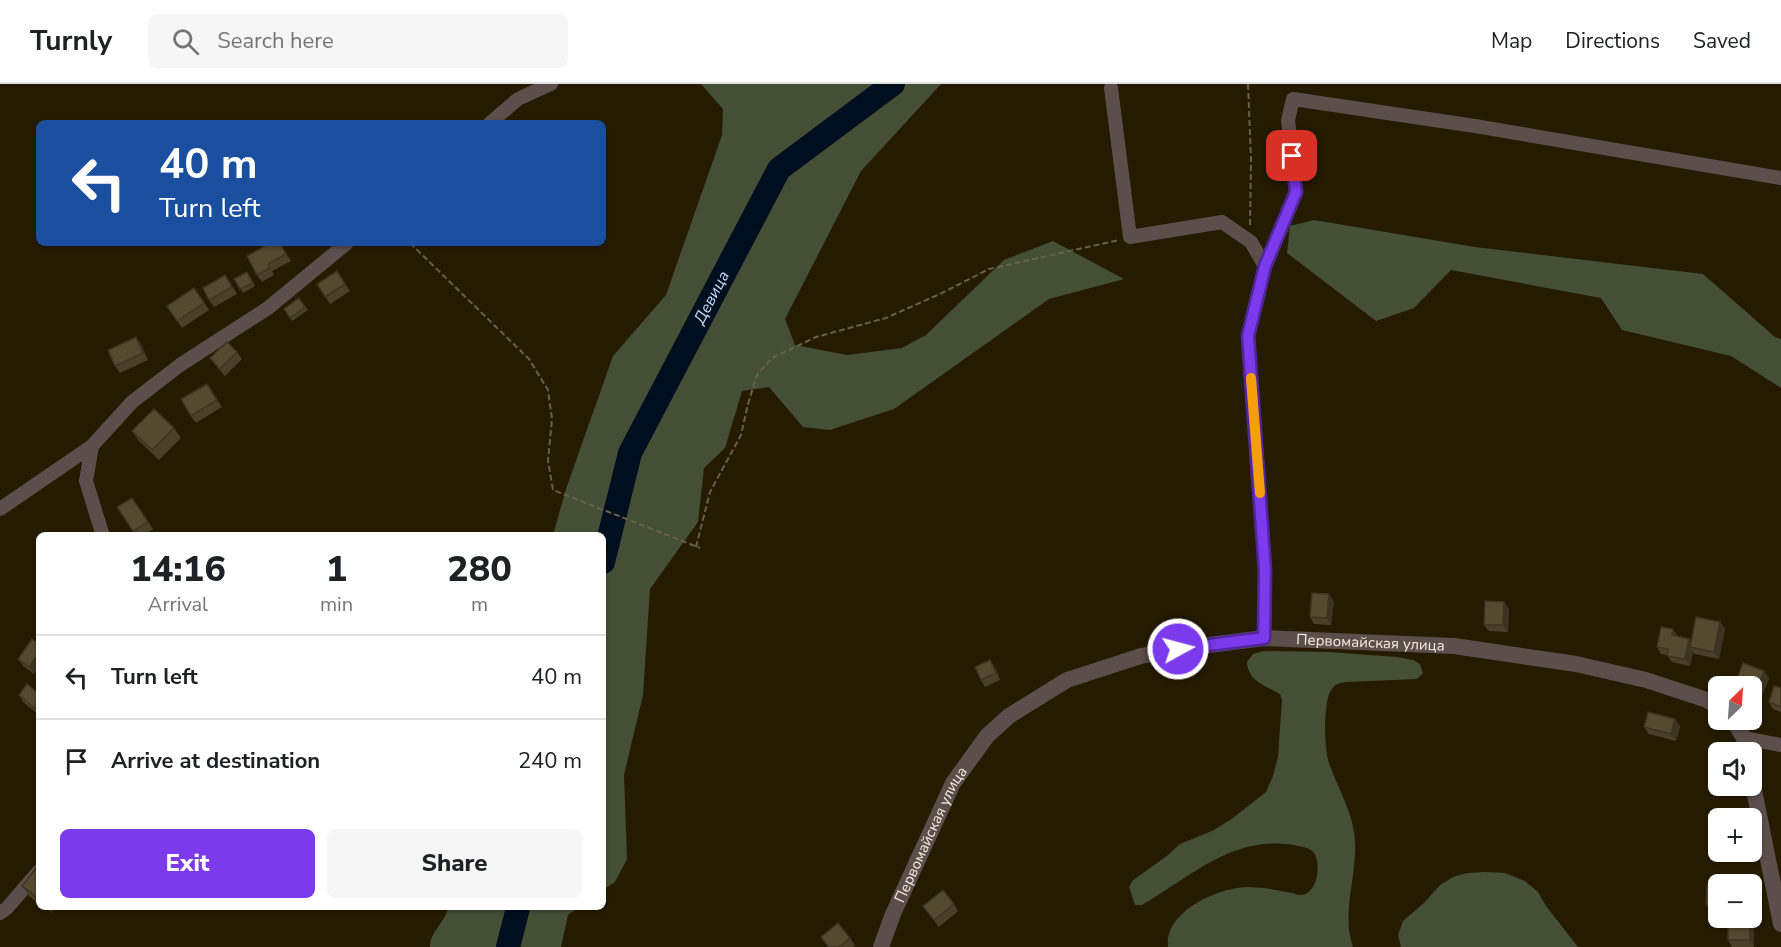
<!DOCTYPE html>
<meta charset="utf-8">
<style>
:root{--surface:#fff;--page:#f6f6f6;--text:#202124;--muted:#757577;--line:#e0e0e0;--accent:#7c3aed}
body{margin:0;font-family:"Nunito Sans",sans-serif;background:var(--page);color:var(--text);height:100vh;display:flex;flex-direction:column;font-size:22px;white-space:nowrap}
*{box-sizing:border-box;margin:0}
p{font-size:20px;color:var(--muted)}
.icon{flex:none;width:33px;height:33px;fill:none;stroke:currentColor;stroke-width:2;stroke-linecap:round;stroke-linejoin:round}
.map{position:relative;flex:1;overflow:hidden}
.sheet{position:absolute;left:36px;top:448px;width:570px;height:378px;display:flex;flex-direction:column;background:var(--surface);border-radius:9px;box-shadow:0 2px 4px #0004}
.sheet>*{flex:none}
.hud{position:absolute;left:36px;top:36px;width:570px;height:126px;border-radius:9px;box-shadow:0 2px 4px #0004;background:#1a4fa0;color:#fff;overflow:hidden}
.needle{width:39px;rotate:25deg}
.fabs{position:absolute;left:1708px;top:592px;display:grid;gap:12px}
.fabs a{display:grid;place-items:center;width:54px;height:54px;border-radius:9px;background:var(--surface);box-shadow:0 2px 4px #0004;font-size:30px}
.pin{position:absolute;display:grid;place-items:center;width:51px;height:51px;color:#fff;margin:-26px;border-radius:12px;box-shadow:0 3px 9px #0006}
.me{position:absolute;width:66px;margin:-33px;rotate:83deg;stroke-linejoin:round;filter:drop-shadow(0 0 4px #0008)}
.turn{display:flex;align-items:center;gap:21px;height:126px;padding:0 24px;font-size:27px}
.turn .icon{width:78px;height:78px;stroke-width:2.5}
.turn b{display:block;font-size:42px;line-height:51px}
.eta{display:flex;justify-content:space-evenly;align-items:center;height:102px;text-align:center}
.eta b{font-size:36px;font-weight:800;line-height:42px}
.primary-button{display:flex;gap:12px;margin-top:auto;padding:12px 24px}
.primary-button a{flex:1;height:69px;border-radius:9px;background:var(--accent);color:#fff;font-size:24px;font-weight:800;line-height:69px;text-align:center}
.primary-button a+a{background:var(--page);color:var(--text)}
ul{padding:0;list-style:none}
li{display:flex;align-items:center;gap:18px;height:84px;padding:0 24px;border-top:2px solid var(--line)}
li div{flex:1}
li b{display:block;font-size:22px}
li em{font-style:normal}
header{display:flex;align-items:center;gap:36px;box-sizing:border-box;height:84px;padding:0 30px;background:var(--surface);border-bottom:2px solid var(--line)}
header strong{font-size:28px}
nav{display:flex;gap:33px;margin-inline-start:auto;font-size:21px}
.search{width:420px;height:54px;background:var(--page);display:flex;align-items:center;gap:15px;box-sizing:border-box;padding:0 21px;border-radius:9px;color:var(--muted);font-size:22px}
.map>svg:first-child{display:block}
.forest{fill:#444f36}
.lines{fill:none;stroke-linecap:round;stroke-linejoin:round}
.river{stroke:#000f1f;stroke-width:24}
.path{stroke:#686049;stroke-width:2;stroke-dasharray:6 3;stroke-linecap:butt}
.minor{stroke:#5c4e4b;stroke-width:14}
.tertiary{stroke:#5c4e4b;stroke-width:16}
.wall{fill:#484029}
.shaded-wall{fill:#3b3422}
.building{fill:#544a30;stroke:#3b3422;stroke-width:1.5}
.route-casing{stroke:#51269a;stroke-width:15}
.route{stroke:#7c3aed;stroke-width:10}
.slow{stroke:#f59e0b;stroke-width:10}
.labels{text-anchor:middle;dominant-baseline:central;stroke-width:6;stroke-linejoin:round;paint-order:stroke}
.street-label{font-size:15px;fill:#f7f1e1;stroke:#251b01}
.water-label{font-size:16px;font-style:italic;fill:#c6e0f8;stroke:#251b01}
</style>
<header>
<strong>Turnly</strong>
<div class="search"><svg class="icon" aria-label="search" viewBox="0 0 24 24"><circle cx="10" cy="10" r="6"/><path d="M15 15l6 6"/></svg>Search here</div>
<nav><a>Map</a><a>Directions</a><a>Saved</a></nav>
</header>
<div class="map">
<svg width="1781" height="863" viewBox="0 0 1781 863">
<rect width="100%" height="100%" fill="#251b01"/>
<path class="forest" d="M701,0H941L861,87L785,235L795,261L847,271L902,264L926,251L1004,176L1053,157L1124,195L1049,215L894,325L830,346L803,343L769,303L742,307L725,364L704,384L698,438L650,505L643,611L624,691L627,775L615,798L603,806V452L553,451L566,405L613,272L666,211L722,51L723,25Z
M1314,136L1475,163L1703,190L1775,253L1781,255V304L1731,272L1622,246L1601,214L1451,186L1414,224L1376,237L1287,169L1290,142Z
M1263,567L1329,568L1397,573L1413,576L1420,580L1423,589L1417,595L1346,598C1339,599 1335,600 1331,606C1323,619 1324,665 1329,679C1338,705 1354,730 1355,758C1357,793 1341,829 1353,863H1168C1164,828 1217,804 1247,803C1262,803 1277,806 1292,809C1295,810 1298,811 1301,811C1317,810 1322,781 1314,769C1310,763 1301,763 1294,761C1232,751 1192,792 1142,821H1135L1129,803L1132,797L1168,771L1180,760L1214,746L1233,734L1266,708L1273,692L1278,673L1282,616L1280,610C1264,601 1248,597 1247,578L1253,570Z
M1485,788L1505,789L1525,797L1538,808L1546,822L1578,863H1401L1398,851L1403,837L1425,818L1440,801L1453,793L1467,789Z
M448,824H578L568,831L561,863H430C430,847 445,839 448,824Z"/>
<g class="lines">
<g class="river">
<path id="s1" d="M603,478L630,369L779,85L893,0"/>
<path d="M508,863L518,824"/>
</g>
<path class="path" d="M1248,0L1251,75L1250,141
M410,159L529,275L548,306L552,335L548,377L553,406L700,464
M696,463L710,408L741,351L748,320L757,291L772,274L816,253L886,234L942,209L989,185L1119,156"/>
<path class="minor" d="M1111,4L1130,153L1222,138L1251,158L1265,182
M490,39L518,15L551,0
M92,362L86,397L103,452
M0,425L92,362L132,318L180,281L268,224L347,159
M1264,554L1265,486L1248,252L1265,182L1296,108L1288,36L1293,15L1475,42L1781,94
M1744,654L1781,661
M0,829L7,824L39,787"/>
<g class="tertiary">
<path d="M1733,636L1744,654L1747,669"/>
<path d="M1752,696L1781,840"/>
<path id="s2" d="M881,863L893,830L953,699L987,652L1009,632L1067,596L1141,572L1178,565L1264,554L1454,562L1576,580L1646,596L1707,616L1719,623"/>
</g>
</g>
<path class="wall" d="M270,159H280L291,177L272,187L274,191L262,198L257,191Z
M337,188L350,207L330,220L317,200Z
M249,191L255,202L243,209L234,195Z
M230,198L237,210L214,223L209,216Z
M194,204L209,226L182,244L167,222Z
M299,214L308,226L292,237L284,225Z
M136,253L141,260L148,276L120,289L115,282Z
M237,268L242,275L225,292L215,281L210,274Z
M211,307L222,323L196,339L191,332Z
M174,344L181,354L159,376L139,357L132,347Z
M132,414L153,445L143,452H136L117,423Z
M1334,517L1331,541L1314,540L1310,533Z
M1509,525L1508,548L1489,547L1484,541Z
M1720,538L1725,545L1719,575L1695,570L1693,568L1690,582L1672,578L1667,571L1661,570L1657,563L1678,552L1689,555L1691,557Z
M32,555L34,590L23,582L18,575Z
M995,583L1000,596L985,603L981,596Z
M1764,587L1769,594L1759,620L1752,617V603Z
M1781,604V628L1773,625L1769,618Z
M39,610V631L23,618L19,611Z
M1675,635L1680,642L1676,657L1649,650L1644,643Z
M39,780V820L29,812L22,802Z
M1719,801V828L1711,827L1706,820Z
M954,820L958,827L939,843L923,822Z
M1749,834L1754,841V863H1732L1728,856Z
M821,853L850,854L855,861L853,863H828Z"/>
<path class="shaded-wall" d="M136,253L141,260L148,276L143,269Z
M1329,510L1334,517L1331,541L1327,534Z
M1504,518L1509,525L1508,548L1503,541Z
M1720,538L1725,545L1719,575L1714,568Z
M1673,545L1678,552L1672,551Z
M1689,555L1694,561L1690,563L1693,568L1690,582L1685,575Z
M39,569V583L34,590L29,583Z
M990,576L995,583L1000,596L996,589Z
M1764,587L1769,594L1759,620L1754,613Z
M39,620V630L35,625Z
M1675,635L1680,642L1676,657L1671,650Z
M47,824H56L51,829Z
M1749,834L1754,841V863L1750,856Z"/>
<path class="building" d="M270,159H280L286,170L268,180L270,184L257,191L247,172Z
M337,187L345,200L325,213L317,200Z
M247,188L253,199L240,205L234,195Z
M225,191L232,203L209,216L203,204Z
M194,204L204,219L177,237L167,222Z
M299,214L305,223L290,234L284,225Z
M136,253L143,269L115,282L108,266Z
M227,258L237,268L220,285L210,274Z
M207,300L217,316L191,332L181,315Z
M154,325L174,344L152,366L132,347Z
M132,414L148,438L133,447L117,423Z
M1312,509L1329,510L1327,534L1310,533Z
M1485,517L1504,518L1503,541H1484Z
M1696,533L1720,538L1714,568L1690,563Z
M1661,543L1673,545L1672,551L1689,555L1685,575L1667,572L1668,565L1657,563Z
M32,555L39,560V569L29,583L18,575Z
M990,576L996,589L981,596L975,583Z
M1743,579L1764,587L1754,613L1752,612V603H1734Z
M27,600L39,610V620L35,625L19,611Z
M1774,602L1781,604V623L1769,618Z
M1648,628L1675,635L1671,650L1644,643Z
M39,780V815L22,802Z
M1707,801H1719V821L1706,820Z
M943,806L954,820L934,836L923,822Z
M1749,834L1750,856H1728V835Z
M838,839L850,854L839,863H829L821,853Z"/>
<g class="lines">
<g class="route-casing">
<path id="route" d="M1178,565L1264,554L1265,486L1248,252L1265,182L1296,108L1292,72"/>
</g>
<use href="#route" class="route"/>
<path class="slow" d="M1251,294L1260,409"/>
</g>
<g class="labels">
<g class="street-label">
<text stroke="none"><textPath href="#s2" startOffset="644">Первомайская улица</textPath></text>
<text stroke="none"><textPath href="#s2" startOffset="123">Первомайская улица</textPath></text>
</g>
<g class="water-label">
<text stroke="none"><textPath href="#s1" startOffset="288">Девица</textPath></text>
</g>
</g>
</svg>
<div class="fabs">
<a><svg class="needle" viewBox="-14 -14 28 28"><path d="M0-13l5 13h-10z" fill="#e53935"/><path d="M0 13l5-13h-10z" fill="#757577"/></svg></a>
<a><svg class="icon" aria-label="sound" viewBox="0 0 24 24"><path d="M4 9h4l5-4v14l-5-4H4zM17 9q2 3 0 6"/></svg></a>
<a>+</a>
<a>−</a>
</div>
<div class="pin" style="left:1292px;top:72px;background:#d93025"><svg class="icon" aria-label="arrive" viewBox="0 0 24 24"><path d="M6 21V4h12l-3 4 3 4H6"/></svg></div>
<svg class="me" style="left:1178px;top:565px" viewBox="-20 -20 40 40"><circle r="17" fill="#7c3aed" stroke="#fff" stroke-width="3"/><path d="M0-11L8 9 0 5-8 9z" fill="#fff"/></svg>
<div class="hud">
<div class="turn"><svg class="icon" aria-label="left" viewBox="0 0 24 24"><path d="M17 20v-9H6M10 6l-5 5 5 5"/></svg><div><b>40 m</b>Turn left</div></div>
</div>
<section class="sheet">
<div class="eta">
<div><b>14:16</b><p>Arrival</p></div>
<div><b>1</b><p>min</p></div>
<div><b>280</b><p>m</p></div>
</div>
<ul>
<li><svg class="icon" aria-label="left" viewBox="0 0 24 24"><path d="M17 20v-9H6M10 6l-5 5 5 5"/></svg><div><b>Turn left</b></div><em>40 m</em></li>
<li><svg class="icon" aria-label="arrive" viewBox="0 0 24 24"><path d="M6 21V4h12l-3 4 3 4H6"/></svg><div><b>Arrive at destination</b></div><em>240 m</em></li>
</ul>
<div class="primary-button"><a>Exit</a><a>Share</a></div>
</section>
</div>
